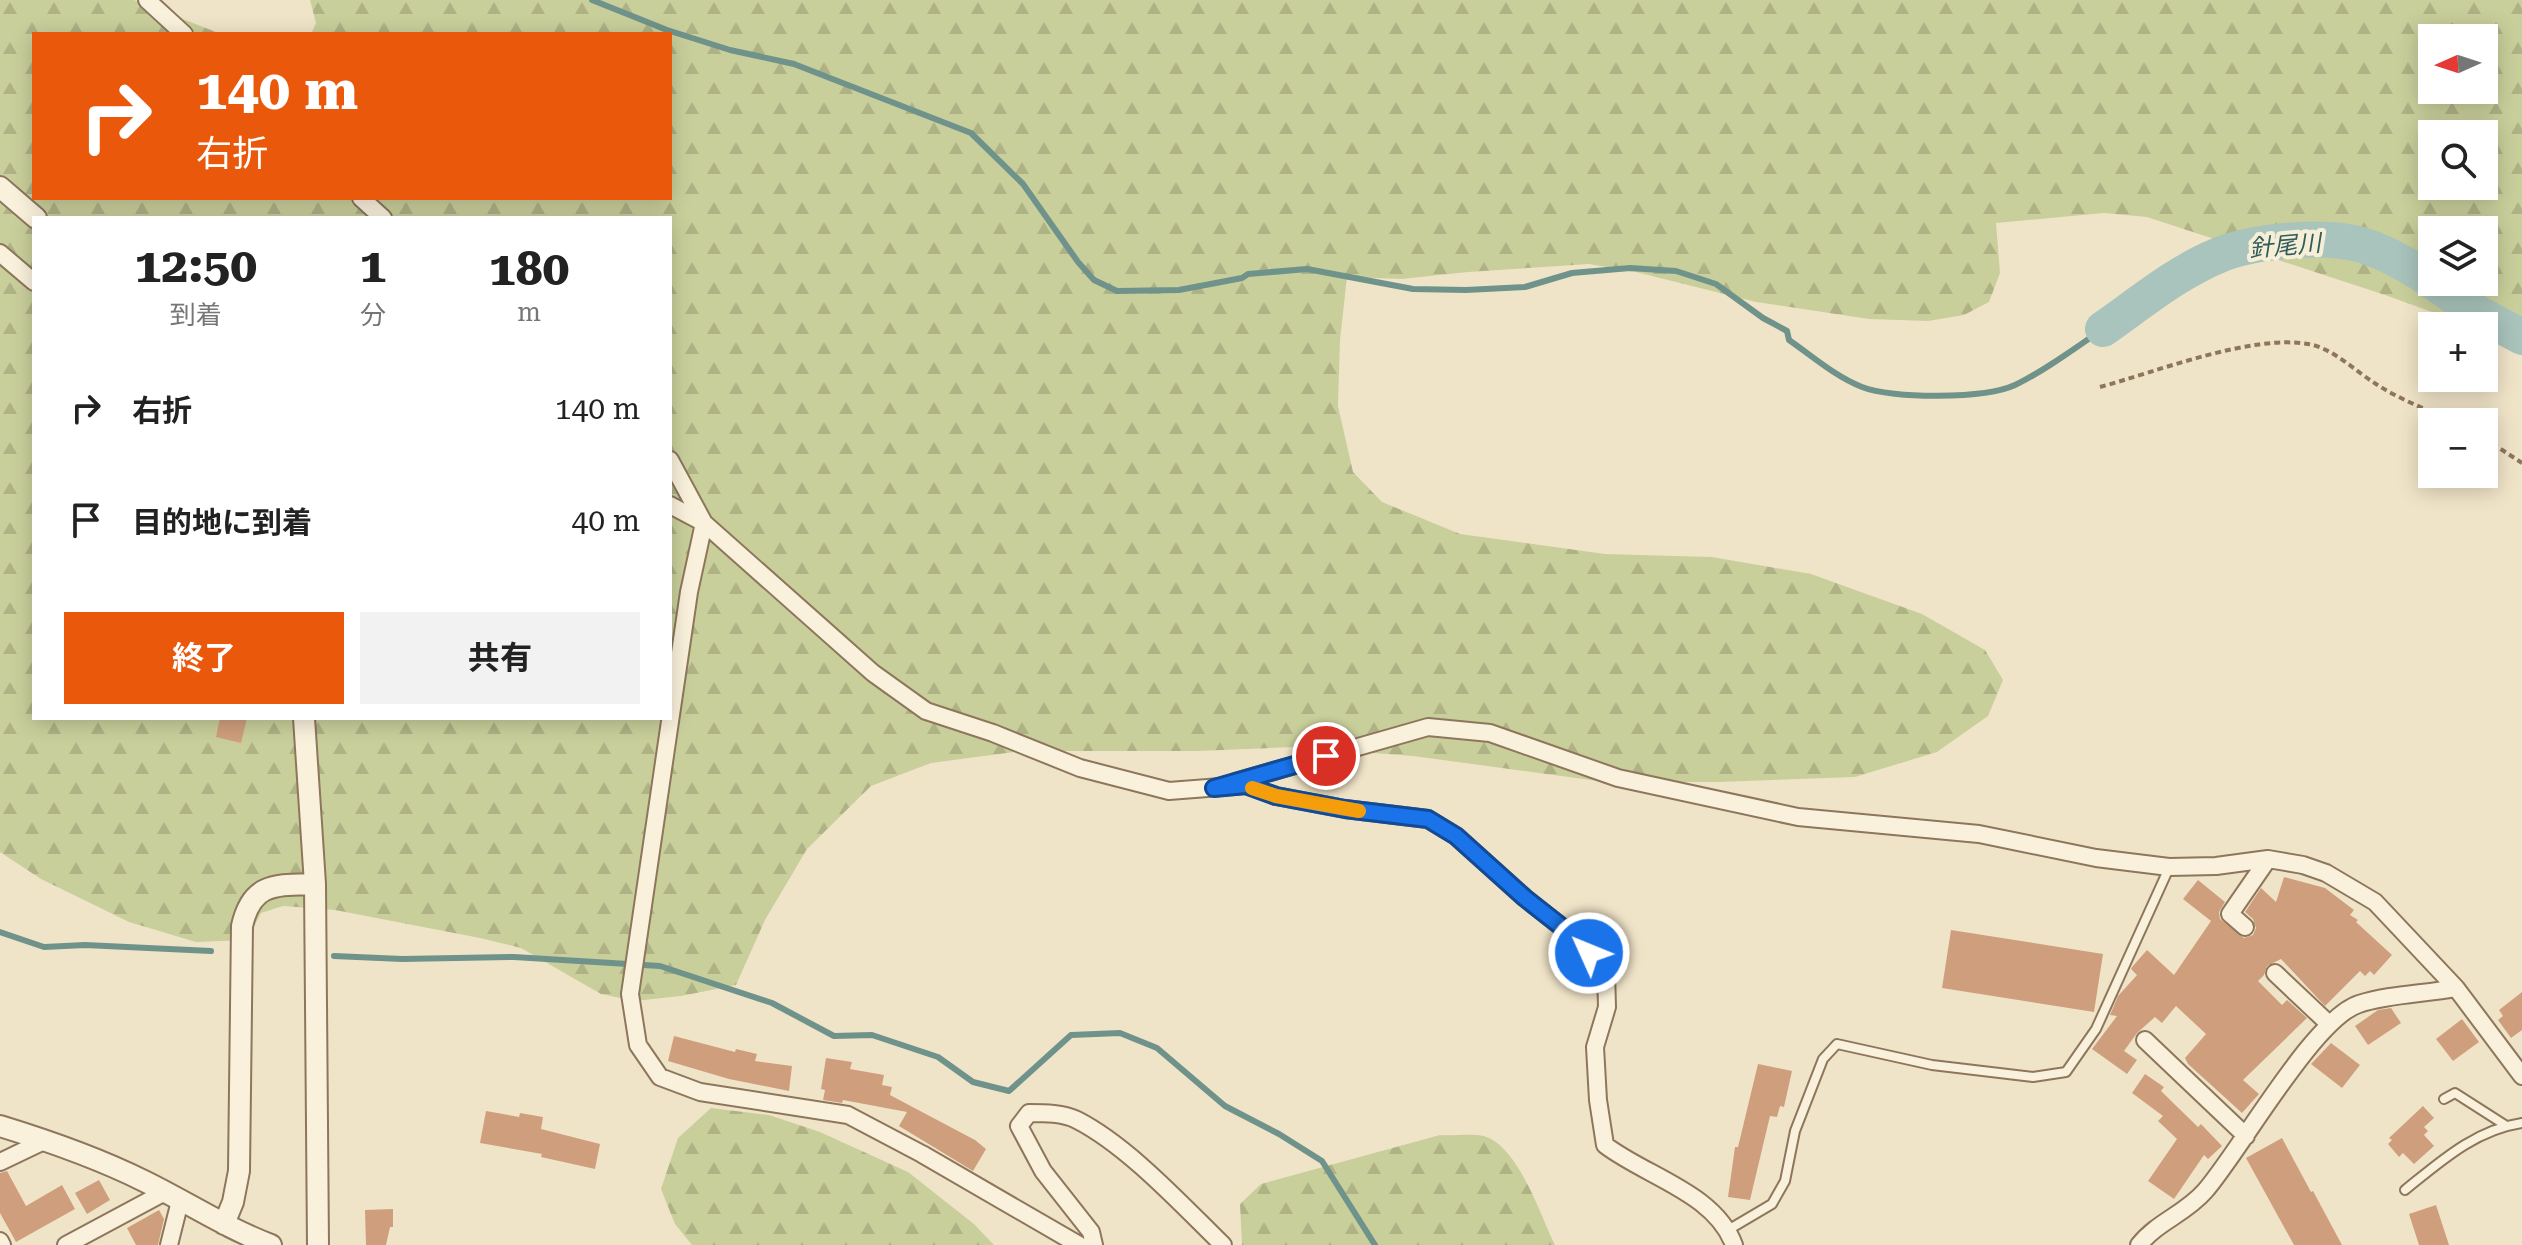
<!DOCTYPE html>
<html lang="ja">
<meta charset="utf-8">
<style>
:root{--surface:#fff;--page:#f2f2f2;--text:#222;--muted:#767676;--accent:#ea580c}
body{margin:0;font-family:"Roboto Serif","Noto Sans JP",serif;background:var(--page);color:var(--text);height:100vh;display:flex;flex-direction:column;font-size:30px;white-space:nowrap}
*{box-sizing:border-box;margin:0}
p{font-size:26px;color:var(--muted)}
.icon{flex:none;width:44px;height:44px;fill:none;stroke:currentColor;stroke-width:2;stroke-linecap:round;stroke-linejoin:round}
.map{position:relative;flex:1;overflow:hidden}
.side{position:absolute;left:32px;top:216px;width:640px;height:504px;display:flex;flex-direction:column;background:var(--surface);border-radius:0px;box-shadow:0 4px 20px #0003}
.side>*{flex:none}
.guide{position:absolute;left:32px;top:32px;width:640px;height:168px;border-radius:0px;box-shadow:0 4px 20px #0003;background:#ea580c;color:#fff;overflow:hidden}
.needle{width:52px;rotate:267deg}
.tools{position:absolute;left:2418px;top:24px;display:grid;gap:16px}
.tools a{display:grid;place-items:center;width:80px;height:80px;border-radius:0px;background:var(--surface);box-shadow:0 4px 20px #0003;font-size:40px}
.pin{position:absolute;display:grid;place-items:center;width:68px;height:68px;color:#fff;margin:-34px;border:4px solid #fff;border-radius:50%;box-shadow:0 2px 8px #0007}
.me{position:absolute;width:88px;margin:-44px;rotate:314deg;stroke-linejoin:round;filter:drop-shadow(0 0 6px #0008)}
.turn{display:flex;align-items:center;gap:28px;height:168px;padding:0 32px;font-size:36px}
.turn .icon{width:104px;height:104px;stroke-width:2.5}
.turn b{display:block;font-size:56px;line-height:68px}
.eta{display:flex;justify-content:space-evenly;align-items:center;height:136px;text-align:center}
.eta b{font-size:48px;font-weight:700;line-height:56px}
.primary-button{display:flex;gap:16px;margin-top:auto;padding:16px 32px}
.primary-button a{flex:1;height:92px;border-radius:0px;background:var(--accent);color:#fff;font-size:32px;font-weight:700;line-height:92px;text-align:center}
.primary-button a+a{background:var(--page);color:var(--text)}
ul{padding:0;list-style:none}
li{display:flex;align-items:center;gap:24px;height:112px;padding:0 32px}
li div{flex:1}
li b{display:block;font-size:30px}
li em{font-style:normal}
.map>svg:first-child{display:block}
.forest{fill:url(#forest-firs);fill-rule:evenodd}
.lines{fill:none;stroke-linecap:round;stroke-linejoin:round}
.stream{stroke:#6f938a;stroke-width:6}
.river{stroke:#a9c4bc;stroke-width:36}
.building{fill:#cf9f7d}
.service-casing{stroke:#8d765c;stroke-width:12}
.minor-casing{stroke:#8d765c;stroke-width:20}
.tertiary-casing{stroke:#8d765c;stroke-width:24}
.path{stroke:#8d765c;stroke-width:4;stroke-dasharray:6 4;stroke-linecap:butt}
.service{stroke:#faf1dc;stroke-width:8}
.minor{stroke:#faf1dc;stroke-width:16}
.tertiary{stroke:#faf1dc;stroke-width:20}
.route-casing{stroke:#114b97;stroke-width:20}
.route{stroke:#1a73e8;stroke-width:14}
.slow{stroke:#f59e0b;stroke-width:14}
.labels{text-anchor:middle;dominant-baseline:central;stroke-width:8;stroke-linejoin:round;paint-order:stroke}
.water-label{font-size:24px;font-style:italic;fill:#2f5d5a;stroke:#f7eed8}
</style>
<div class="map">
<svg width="2522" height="1245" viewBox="0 0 2522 1245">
<defs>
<pattern id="forest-firs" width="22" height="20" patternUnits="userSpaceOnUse" patternTransform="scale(2)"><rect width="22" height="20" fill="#c9cf9b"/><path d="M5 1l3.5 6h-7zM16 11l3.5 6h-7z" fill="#aeb285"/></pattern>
</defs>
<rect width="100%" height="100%" fill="#f0e4c8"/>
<path class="forest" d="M0,0H134L221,34H34V198H670V34H311L316,23L310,0H2522V344L2484,331V326H2471L2385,295L2147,217L2104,213L1996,223L2000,273L1989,302L1964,315L1928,321L1869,319L1756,302L1636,272L1589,264L1468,272L1402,279L1347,277L1340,340L1338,406L1353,472L1382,502L1460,534L1605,554L1712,557L1811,574L1922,614L1985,650L2003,680L1988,716L1937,752L1855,777L1720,782H1606L1413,756L1294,747L1198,751H1022L931,763L871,786L807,849L765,920L736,985L681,996L635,1001L601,994L521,948L480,938L335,910L283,906L261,913L247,940L196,942L129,922L41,879L0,852ZM2432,38H2484V90H2432ZM2432,134H2484V186H2432ZM34,218H670V718H34ZM2432,230H2484V282H2432Z
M711,1108L769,1115L820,1132L908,1172L974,1224L994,1245H692L675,1224L661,1189L678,1138Z
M1440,1135C1453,1136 1472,1133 1484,1136C1519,1147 1540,1215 1555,1245H1242L1240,1204L1261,1184Z"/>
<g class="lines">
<path class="stream" d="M592,0L667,30L730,50L794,64L971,133L1023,184L1078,262L1094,280L1117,291L1179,290L1242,278L1248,274L1307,269L1413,289L1466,290L1525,287L1572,273L1630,268L1676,271L1716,284L1763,318L1787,331L1789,340C1812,356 1836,377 1862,387C1892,399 1985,399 2015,385C2046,370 2075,348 2103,329
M0,932L44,947L85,945L211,951
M334,956L402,959L514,957L660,966L772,1003L834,1036L872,1035L938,1057L973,1082L1009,1091L1071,1035L1120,1033L1157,1048L1225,1106L1279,1134L1322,1161L1375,1245"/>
<path class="river" d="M2433,282L2481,315L2522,337
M2103,329C2139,304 2176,273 2217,256C2252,241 2324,234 2362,245C2388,253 2410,266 2432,281"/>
</g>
<path class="building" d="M220,718H247L241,743L216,737Z
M2284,877L2325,888L2354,910L2350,915L2358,920L2356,922L2392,955L2374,975L2370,971L2365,976L2360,971L2325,1006L2281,959L2267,966L2264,975L2258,981L2282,1005L2287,1000L2307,1018L2243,1080L2259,1094L2242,1113L2188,1064L2185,1058L2206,1034L2176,1006L2162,1023L2155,1017L2137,1033L2124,1051L2137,1060L2127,1074L2092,1049L2117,1016L2110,1015L2118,996L2137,975L2131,969L2132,967L2147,950L2174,975L2211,921L2183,899L2198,880L2225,902L2219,912L2220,919L2244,938L2253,935L2256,928L2253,919L2245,912L2261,888L2276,902Z
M1951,930L2103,954L2094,1012L1942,988Z
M2522,992V1030L2511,1038L2498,1020L2503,1016L2499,1010Z
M2391,1008L2401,1023L2368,1045L2355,1026L2378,1010Z
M2462,1019L2479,1042L2453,1061L2436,1039Z
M674,1036L735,1052L736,1049L757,1054L755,1061L792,1066L789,1091L729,1079L668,1061Z
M2331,1043L2360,1065L2342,1088L2311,1064Z
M826,1058L852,1062L850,1069L884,1075L882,1085L892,1087L890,1095L975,1140L986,1149L973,1171L899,1126L907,1112L843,1100L842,1103L823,1100L825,1090L821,1089Z
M1758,1064L1792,1071L1784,1107L1780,1106L1777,1117L1770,1116L1750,1200L1728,1197L1735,1147H1738Z
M2145,1074L2164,1087L2161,1091L2198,1127L2201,1124L2222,1146L2208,1159L2204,1155L2174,1199L2148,1181L2177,1139L2158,1121L2163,1116L2132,1093Z
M2423,1106L2434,1118L2424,1127L2428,1131L2424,1135L2434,1146L2414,1164L2403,1153L2399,1157L2388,1144L2392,1140L2389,1138Z
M486,1111L519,1117L520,1113L543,1117L541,1129L600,1144L595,1169L541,1157L542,1154L480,1143Z
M2282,1138L2311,1192L2313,1191L2342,1245H2294L2246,1158Z
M7,1171L26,1206L62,1185L75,1209L16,1242L0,1213V1173Z
M99,1180L110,1200L87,1214L75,1193Z
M2436,1205L2449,1245H2419L2409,1214Z
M393,1209V1227H390L386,1245H366L365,1210Z
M159,1210L164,1219L158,1245H136L127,1228Z"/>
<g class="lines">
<g class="service-casing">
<path id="service" d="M2444,1099L2455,1093L2505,1125
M2405,1190C2441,1161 2475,1130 2522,1123
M1728,1230L1772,1204L1785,1181L1795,1131L1823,1059L1837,1044L1932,1065L2033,1077L2066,1072L2096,1029L2169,868"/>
</g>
<g class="minor-casing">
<path id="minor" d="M147,0L184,34
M361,198L383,218
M0,253L34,282
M670,460L704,523L689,592L630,994L638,1045L660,1077L700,1092L848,1115L922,1154L1079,1245
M670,505L704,523L873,673L926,711L993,733L1080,768L1169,791L1246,785L1276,796L1345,809L1428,819L1456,836L1525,898L1572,935L1606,972L1607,1007L1595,1047L1598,1100L1605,1145C1647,1177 1715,1193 1734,1245
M1235,782L1428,727L1490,733L1618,778L1798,817L1979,834L2096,858L2169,867L2216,866L2268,859L2303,865L2326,873L2375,902L2456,988L2522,1076
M2245,927L2230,914L2268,859
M2275,973L2329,1024
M2145,1040L2246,1136
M0,1162L46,1140
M0,1241L2,1245
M66,1245L165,1192
M169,1245L180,1201
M1094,1245L1091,1232L1043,1171L1019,1126L1029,1113C1045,1113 1063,1113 1077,1120C1128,1146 1182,1205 1223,1245
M2139,1245C2157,1222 2185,1214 2205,1191C2240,1151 2314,1018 2359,1004C2389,994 2425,994 2456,988"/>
</g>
<g class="tertiary-casing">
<path id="tertiary" d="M0,187L36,218
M304,718L315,884L318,1245
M0,1126C49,1141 98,1158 144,1181C187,1202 226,1228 271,1245
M224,1224L233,1202L239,1171L242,926C252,882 276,885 315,884"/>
</g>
<path class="path" d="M2100,387C2156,372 2251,334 2308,344C2333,348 2355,371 2376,384C2399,399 2428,410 2453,422
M2484,438L2522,463"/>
<use href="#service" class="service"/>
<use href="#minor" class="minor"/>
<use href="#tertiary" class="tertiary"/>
</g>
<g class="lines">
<g class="route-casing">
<path id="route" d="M1326,756L1214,788L1246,785L1276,796L1345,809L1428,819L1456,836L1525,898L1572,935L1589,953"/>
</g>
<use href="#route" class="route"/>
<path class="slow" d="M1252,788L1276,796L1359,811"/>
</g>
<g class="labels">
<g class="water-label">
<text transform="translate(2285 246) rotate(-5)">針尾川</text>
</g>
</g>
</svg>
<div class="tools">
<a><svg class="needle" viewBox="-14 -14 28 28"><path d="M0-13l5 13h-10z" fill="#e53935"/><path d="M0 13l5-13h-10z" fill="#767676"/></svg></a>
<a><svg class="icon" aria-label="search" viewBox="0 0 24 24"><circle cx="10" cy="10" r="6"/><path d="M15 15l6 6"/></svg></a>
<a><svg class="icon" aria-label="layers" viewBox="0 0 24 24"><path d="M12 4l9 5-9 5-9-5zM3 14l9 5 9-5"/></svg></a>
<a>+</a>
<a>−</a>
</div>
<div class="pin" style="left:1326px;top:756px;background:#d93025"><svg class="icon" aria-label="arrive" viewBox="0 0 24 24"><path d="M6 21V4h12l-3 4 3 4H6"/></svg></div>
<svg class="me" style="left:1589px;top:953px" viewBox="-20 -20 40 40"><circle r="17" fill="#1a73e8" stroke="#fff" stroke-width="3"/><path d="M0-11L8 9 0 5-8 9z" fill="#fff"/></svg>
<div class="guide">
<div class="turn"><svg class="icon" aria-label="right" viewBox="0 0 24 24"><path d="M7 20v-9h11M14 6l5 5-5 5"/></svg><div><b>140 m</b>右折</div></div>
</div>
<section class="side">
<div class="eta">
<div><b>12:50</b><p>到着</p></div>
<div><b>1</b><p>分</p></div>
<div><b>180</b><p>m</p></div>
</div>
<ul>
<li><svg class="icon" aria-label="right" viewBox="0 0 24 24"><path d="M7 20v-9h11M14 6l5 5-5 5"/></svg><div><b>右折</b></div><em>140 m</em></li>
<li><svg class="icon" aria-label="arrive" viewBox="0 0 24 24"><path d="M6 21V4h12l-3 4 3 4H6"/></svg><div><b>目的地に到着</b></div><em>40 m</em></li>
</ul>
<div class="primary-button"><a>終了</a><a>共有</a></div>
</section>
</div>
